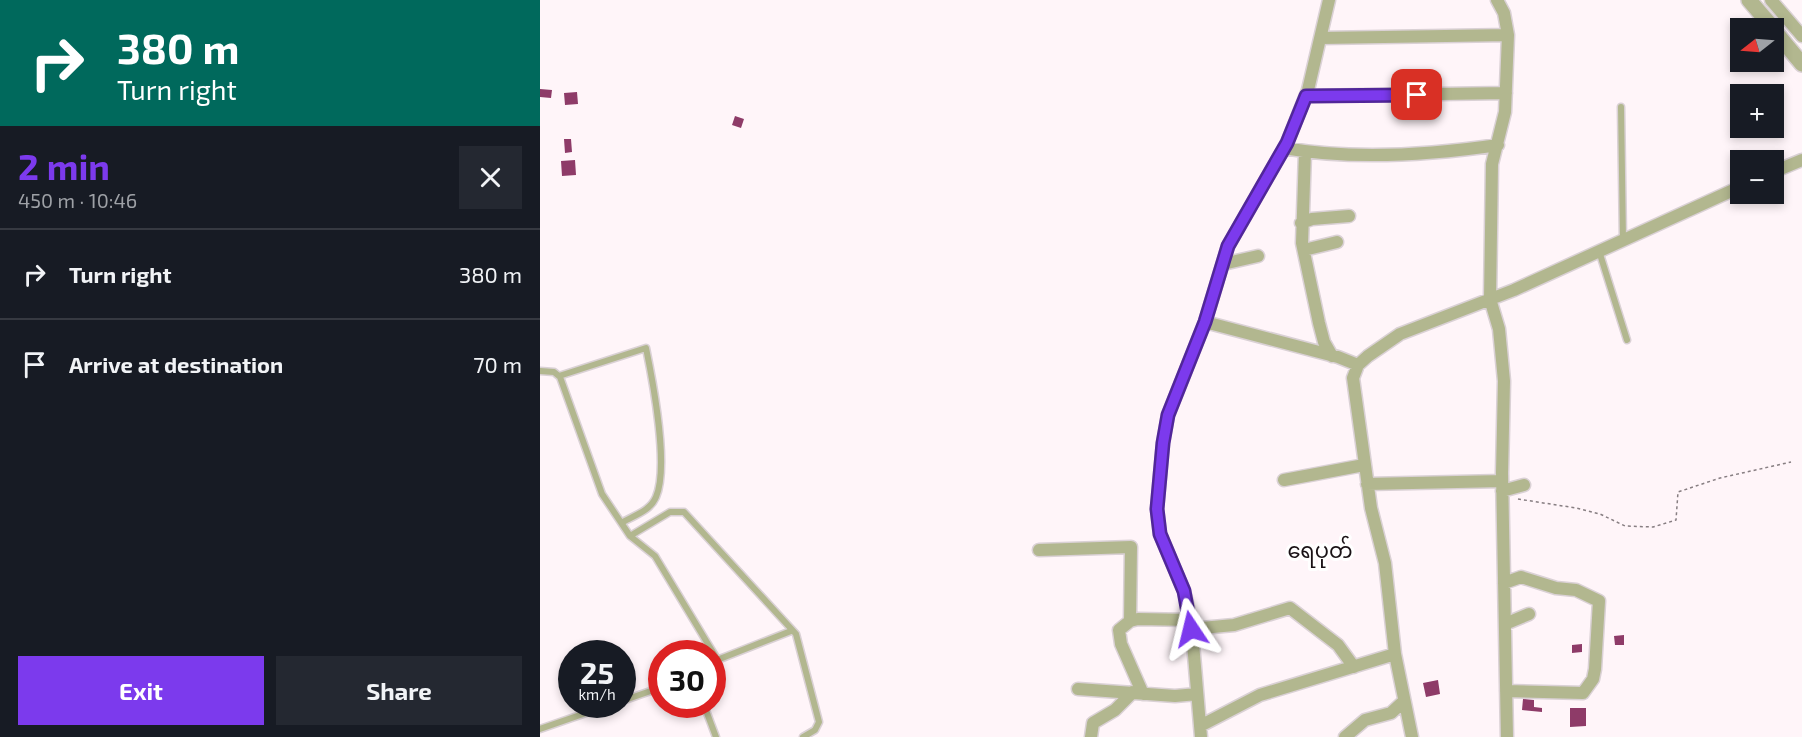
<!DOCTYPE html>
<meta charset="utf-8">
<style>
:root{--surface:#171b24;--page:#242831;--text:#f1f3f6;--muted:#9ea1a6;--line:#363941;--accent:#7c3aed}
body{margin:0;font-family:"Exo 2","Noto Sans Myanmar",sans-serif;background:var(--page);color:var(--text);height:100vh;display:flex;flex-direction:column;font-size:22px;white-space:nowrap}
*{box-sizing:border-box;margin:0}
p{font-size:20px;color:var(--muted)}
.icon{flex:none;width:33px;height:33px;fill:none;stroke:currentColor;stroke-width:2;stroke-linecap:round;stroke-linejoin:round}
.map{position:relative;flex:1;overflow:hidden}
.side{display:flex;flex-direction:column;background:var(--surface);width:540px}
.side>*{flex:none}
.hud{background:#00695c;color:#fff;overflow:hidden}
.needle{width:39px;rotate:253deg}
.fabs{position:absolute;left:1190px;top:18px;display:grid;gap:12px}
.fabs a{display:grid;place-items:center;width:54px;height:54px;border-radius:0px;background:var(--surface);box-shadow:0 3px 9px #0003;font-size:30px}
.speed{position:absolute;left:18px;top:640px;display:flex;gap:12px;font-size:30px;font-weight:700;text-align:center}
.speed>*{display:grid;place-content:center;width:78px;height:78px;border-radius:50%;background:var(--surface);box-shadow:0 3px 9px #0003;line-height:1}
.speed small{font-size:15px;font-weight:400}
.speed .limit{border:9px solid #d22;background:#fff;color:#111}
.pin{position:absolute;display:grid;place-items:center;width:51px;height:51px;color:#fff;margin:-26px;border-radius:12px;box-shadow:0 3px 9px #0006}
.me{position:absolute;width:66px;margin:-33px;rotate:350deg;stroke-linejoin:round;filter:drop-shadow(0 0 4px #0008)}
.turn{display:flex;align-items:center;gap:21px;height:126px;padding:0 18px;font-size:27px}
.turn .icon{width:78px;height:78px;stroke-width:2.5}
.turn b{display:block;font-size:42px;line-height:51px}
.round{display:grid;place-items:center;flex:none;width:63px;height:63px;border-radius:0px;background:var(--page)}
.overview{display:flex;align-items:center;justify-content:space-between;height:102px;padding:0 18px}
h1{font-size:36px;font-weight:700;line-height:45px;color:var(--accent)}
.primary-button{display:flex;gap:12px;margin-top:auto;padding:12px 18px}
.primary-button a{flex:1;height:69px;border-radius:0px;background:var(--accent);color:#fff;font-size:24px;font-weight:700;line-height:69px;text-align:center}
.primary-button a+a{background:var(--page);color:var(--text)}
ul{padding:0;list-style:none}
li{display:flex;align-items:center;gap:18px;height:90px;padding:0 18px;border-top:2px solid var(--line)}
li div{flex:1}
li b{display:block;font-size:22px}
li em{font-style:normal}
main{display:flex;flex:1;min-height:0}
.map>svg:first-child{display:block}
.building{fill:#8e3b68}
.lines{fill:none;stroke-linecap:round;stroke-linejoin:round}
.service-casing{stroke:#dad1d5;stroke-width:9}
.minor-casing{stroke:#dad1d5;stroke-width:15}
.tertiary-casing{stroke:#dad1d5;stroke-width:18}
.path{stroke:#877e82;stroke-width:1.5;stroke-dasharray:3 3;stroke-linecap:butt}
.service{stroke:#b2b78f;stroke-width:6}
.minor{stroke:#b2b78f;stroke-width:12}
.tertiary{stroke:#b2b78f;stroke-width:15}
.route-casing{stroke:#51269a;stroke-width:15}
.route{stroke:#7c3aed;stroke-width:10}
.labels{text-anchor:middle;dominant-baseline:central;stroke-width:6;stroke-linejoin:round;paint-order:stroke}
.quarter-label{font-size:21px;fill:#191115;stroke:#fff}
</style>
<main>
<section class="side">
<div class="hud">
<div class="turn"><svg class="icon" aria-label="right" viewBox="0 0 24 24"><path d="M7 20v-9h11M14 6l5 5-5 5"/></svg><div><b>380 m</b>Turn right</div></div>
</div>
<div class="overview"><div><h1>2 min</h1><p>450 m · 10:46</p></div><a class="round"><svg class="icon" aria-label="close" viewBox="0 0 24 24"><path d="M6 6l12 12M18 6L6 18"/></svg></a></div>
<ul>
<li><svg class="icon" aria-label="right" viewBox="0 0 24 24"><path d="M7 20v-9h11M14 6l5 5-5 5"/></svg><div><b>Turn right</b></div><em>380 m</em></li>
<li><svg class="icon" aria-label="arrive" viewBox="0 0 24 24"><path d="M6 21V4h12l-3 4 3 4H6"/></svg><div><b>Arrive at destination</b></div><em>70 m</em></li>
</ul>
<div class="primary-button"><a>Exit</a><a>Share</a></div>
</section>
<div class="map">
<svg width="1262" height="737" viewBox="0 0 1262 737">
<rect width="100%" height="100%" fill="#fff5f9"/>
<path class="building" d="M0,89L12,90L11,98L0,97Z
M37,92L38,104L25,105L24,93Z
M195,116L204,119L201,128L192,125Z
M24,139H31L32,152L25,153Z
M35,160L36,175L22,176L21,161Z
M1084,635V645H1075L1074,636Z
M1042,644V652L1032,653V645Z
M898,680L900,694L886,697L883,683Z
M983,699L994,700V707L1002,708V712L982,710Z
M1030,708H1046V726L1030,727Z"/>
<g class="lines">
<g class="service-casing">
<path id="service" d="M1081,107L1083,240
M1059,251L1087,340
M0,371L14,372L20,377L62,494L90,536L115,556L177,659
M19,376L106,348C113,382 129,467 116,497C110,511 95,515 83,522
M90,536L130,512H144L256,634L279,722L275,730L263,737
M172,662L251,631
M82,701L122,687
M164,705L176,737
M0,729L69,705"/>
</g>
<g class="minor-casing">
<path id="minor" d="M957,0L964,13L968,35L965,112L952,164L950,299L959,329L964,381L962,473L967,737
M1231,0L1262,36
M781,38L968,35
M766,96L966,93
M744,148C812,160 890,155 958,145
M765,152L762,243L779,323L784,342L792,356
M1233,172L1262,160
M761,223L772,219L809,216
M764,250L797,242
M683,264L718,256
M665,322L798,357L818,365
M744,480L824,465
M827,484L962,481
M962,491L984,485
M499,550L591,547L590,621
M964,583L981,577L1016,588L1036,590L1059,601L1055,669L1053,679L1043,693L966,691
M965,624L989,614
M651,629L694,625L750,608L798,645L814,667
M538,689L635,696L657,694
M603,694L581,644L579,630L590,621L598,619L651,620
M660,726L720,695L855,654
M551,737L553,723L575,710L593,692
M661,737L651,620L644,591L620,534L617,509L623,443L628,415L665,322L688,246L747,143L768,90L789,0
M805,737L825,720L851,713L864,701
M872,737L855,654L845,563L831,508L813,378L818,365L828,356L860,334L974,290L1200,187"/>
</g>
<g class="tertiary-casing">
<path id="tertiary" d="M1209,0L1233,28
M1233,29L1262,64"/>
</g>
<path class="path" d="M978,499L1036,508L1060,514L1085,526L1113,527L1136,520L1138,492L1180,478L1251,462"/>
<use href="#service" class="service"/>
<use href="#minor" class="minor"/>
<use href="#tertiary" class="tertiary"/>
</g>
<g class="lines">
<g class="route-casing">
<path id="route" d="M651,629L644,591L620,534L617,509L623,443L628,415L665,322L688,246L747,143L766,96L877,95"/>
</g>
<use href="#route" class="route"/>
</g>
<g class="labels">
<g class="quarter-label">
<text x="780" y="549">ရေပုတ်</text>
</g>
</g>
</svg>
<div class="fabs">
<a><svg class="needle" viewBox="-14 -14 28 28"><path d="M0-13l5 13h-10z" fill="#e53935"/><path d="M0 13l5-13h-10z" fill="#9ea1a6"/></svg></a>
<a>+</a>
<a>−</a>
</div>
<div class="speed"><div>25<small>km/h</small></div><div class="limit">30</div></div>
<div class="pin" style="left:877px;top:95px;background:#d93025"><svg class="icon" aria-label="arrive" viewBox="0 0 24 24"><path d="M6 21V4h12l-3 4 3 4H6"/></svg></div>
<svg class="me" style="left:651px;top:629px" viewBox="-20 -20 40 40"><path d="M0-17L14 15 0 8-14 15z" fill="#7c3aed" stroke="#fff" stroke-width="4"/></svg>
</div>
</main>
